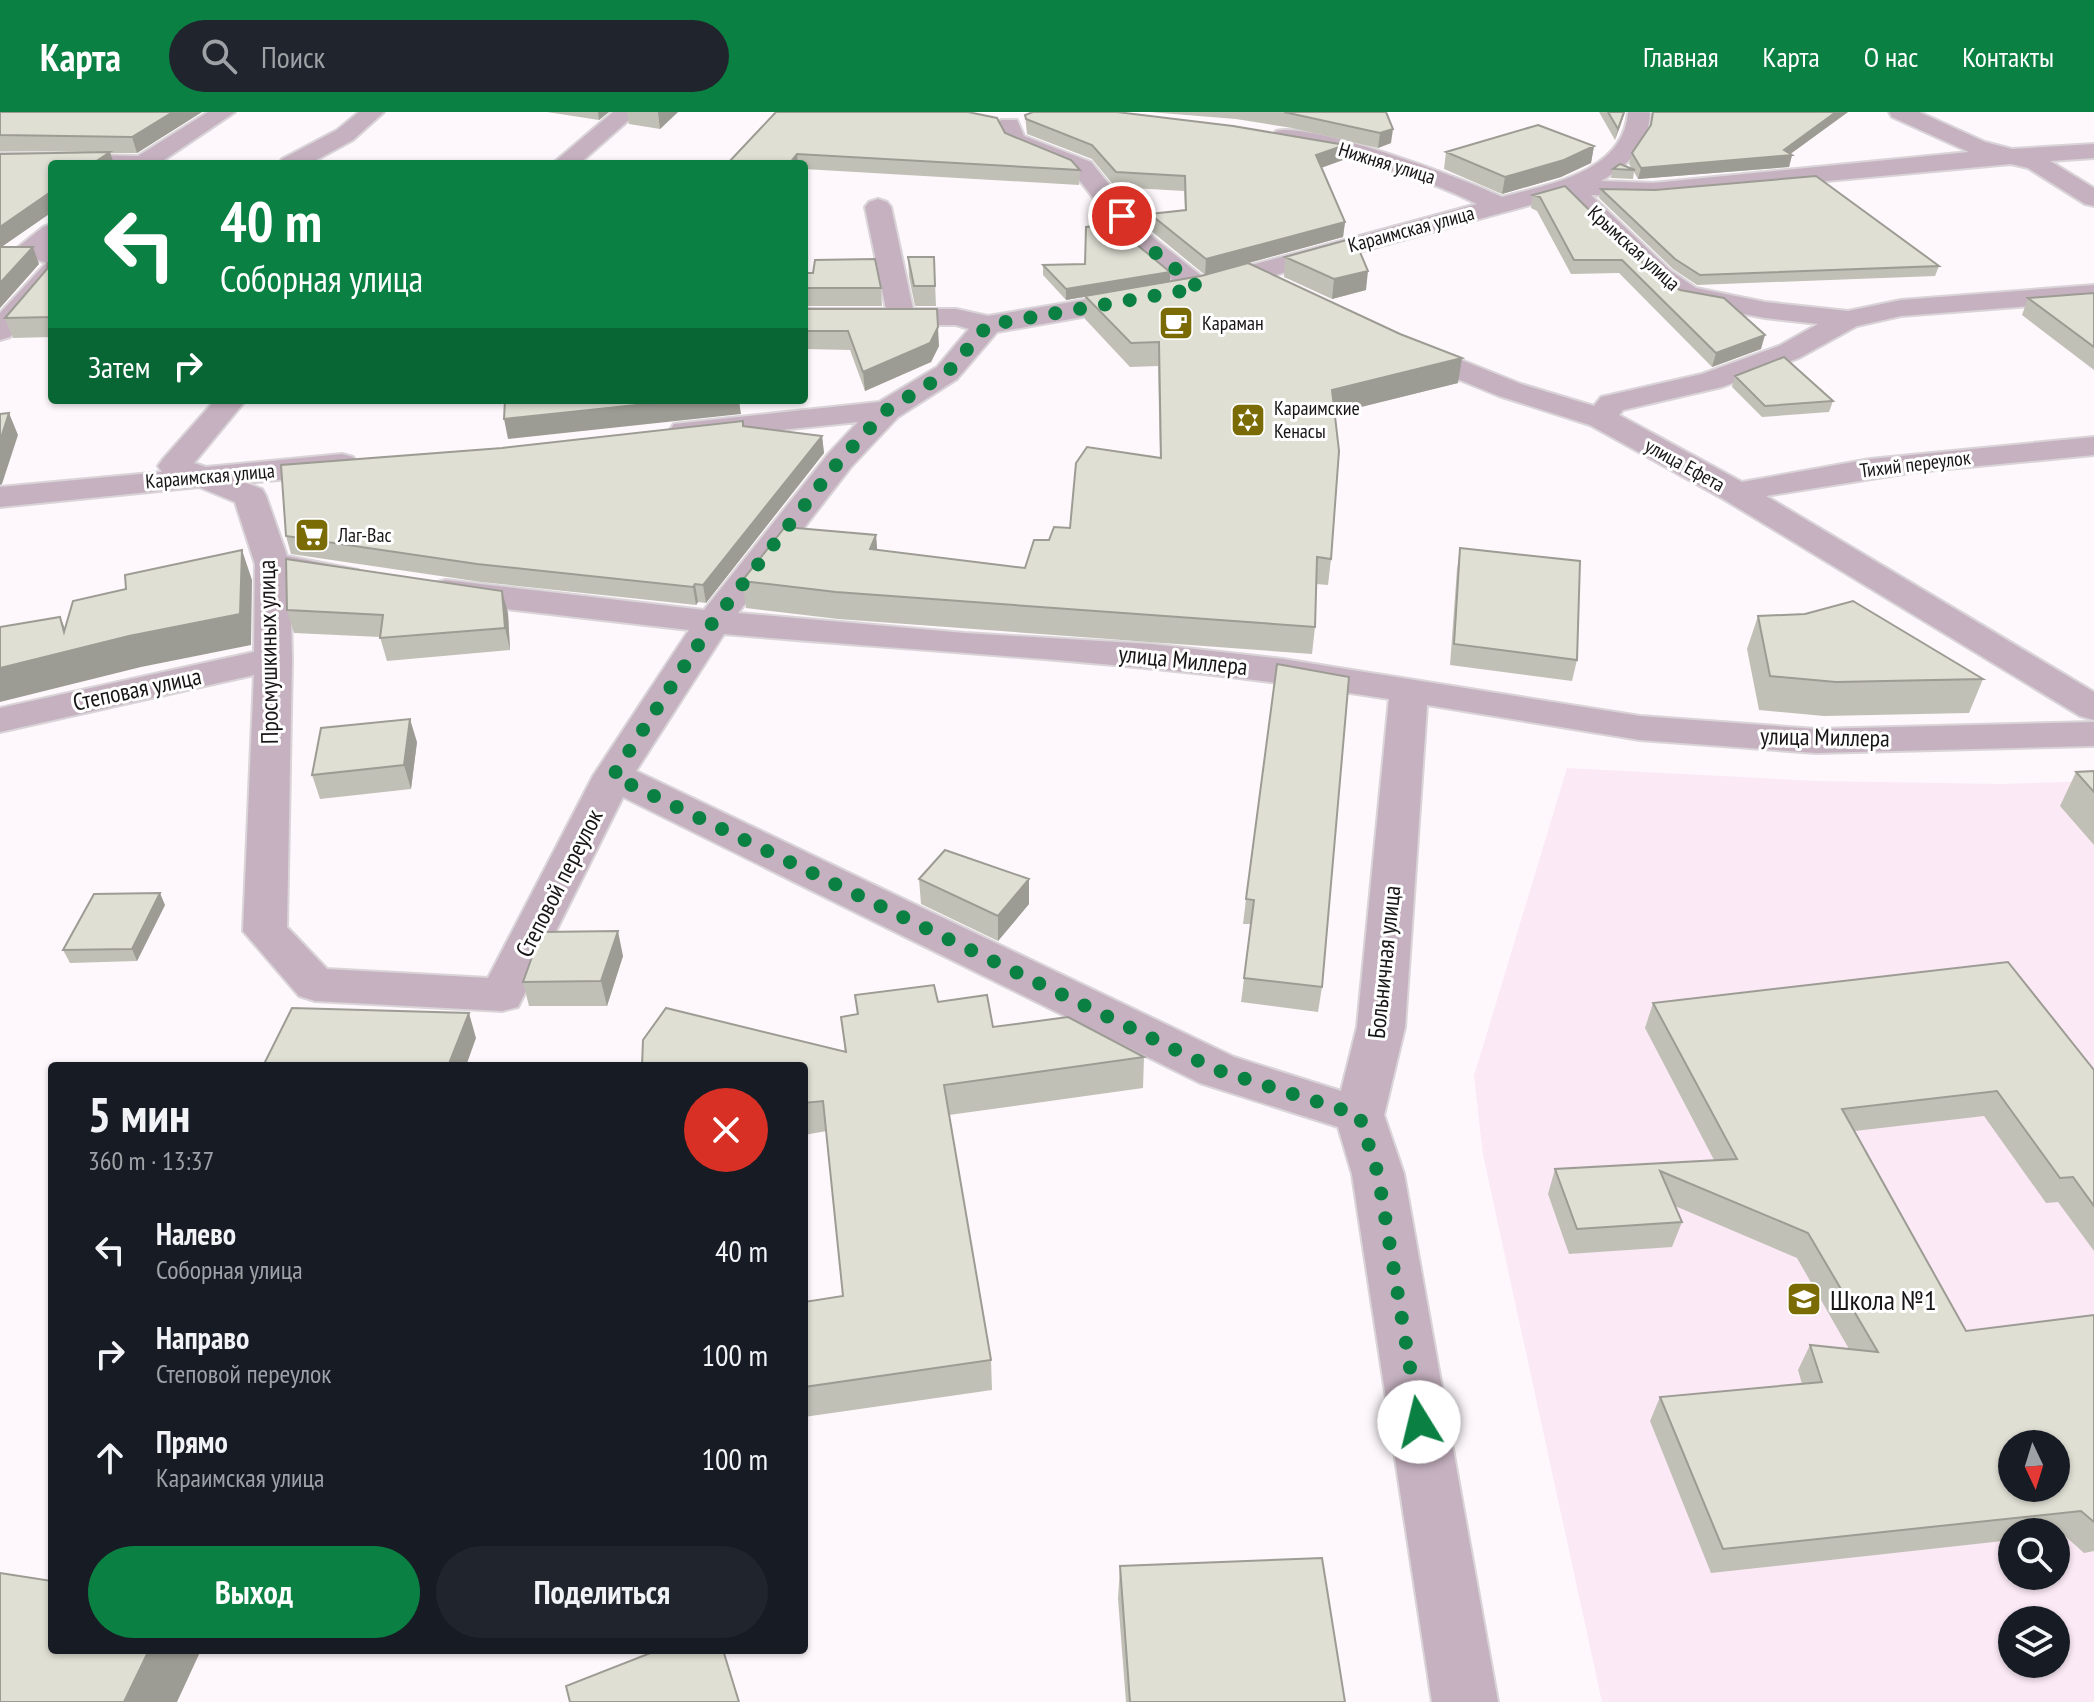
<!DOCTYPE html>
<html lang="ru">
<meta charset="utf-8">
<style>
:root{--surface:#171b24;--page:#20242c;--text:#f1f3f6;--muted:#9ea1a6;--accent:#0b8043}
body{margin:0;font-family:"PT Sans Narrow",sans-serif;background:var(--page);color:var(--text);height:100vh;display:flex;flex-direction:column;font-size:30px;white-space:nowrap}
*{box-sizing:border-box;margin:0}
p{font-size:26px;color:var(--muted)}
.icon{flex:none;width:44px;height:44px;fill:none;stroke:currentColor;stroke-width:2;stroke-linecap:round;stroke-linejoin:round}
.map{position:relative;flex:1;overflow:hidden}
.side{position:absolute;left:48px;top:950px;width:760px;height:592px;display:flex;flex-direction:column;background:var(--surface);border-radius:8px;box-shadow:0 2px 6px #0004}
.side>*{flex:none}
.banner{position:absolute;left:48px;top:48px;width:760px;height:244px;border-radius:8px;box-shadow:0 2px 6px #0004;background:#0b8043;color:#fff;overflow:hidden}
.needle{width:52px;rotate:176deg}
.buttons{position:absolute;left:1998px;top:1318px;display:grid;gap:16px}
.buttons a{display:grid;place-items:center;width:72px;height:72px;border-radius:50%;background:var(--surface);box-shadow:0 2px 6px #0004;font-size:40px}
.pin{position:absolute;display:grid;place-items:center;width:68px;height:68px;color:#fff;margin:-34px;border:4px solid #fff;border-radius:50%;box-shadow:0 2px 8px #0007}
.me{position:absolute;width:88px;margin:-44px;rotate:351deg;stroke-linejoin:round;filter:drop-shadow(0 0 6px #0008)}
.turn{display:flex;align-items:center;gap:28px;height:168px;padding:0 40px;font-size:36px}
.turn .icon{width:104px;height:104px;stroke-width:2.5}
.turn b{display:block;font-size:56px;line-height:68px}
.then{display:flex;align-items:center;height:76px;padding:0 40px;background:#0003;gap:16px;font-size:30px}
.round{display:grid;place-items:center;flex:none;width:84px;height:84px;border-radius:42px;background:var(--page)}
.summary{display:flex;align-items:center;justify-content:space-between;height:136px;padding:0 40px}
h1{font-size:48px;font-weight:700;line-height:60px}
.action{display:flex;gap:16px;margin-top:auto;padding:16px 40px}
.action a{flex:1;height:92px;border-radius:48px;background:var(--accent);color:#fff;font-size:32px;font-weight:700;line-height:92px;text-align:center}
.action a+a{background:var(--page);color:var(--text)}
ul{padding:0;list-style:none}
li{display:flex;align-items:center;gap:24px;height:104px;padding:0 40px}
li div{flex:1}
li b{display:block;font-size:30px}
li em{font-style:normal}
header{display:flex;align-items:center;gap:48px;box-sizing:border-box;height:112px;padding:0 40px;background:var(--accent);color:#fff}
header strong{font-size:38px}
nav{display:flex;gap:44px;margin-inline-start:auto;font-size:28px}
.search{width:560px;height:72px;background:var(--page);display:flex;align-items:center;gap:20px;box-sizing:border-box;padding:0 28px;border-radius:44px;color:var(--muted);font-size:30px}
.map>svg:first-child{display:block}
.built{fill:#fbe9f6;fill-rule:evenodd}
.lines{fill:none;stroke-linecap:round;stroke-linejoin:round}
.street-casing{stroke:#d9d4d7;stroke-width:4}
.street{fill:#c6b1c0;fill-rule:evenodd}
.wall{fill:#c1c0b6}
.shaded-wall{fill:#9d9c94}
.building{fill:#e0dfd4;stroke:#9d9c94;stroke-width:2;fill-rule:evenodd}
.route{stroke:#0b8043;stroke-width:14;stroke-dasharray:0 25.2}
.labels{text-anchor:middle;dominant-baseline:central;stroke-width:6;stroke-linejoin:round;paint-order:stroke}
.far-street-label{font-size:20px;fill:#181517;stroke:#fff}
.far-poi-label{font-size:20px;fill:#181517;stroke:#fff;text-anchor:start}
.street-label{font-size:24px;fill:#181517;stroke:#fff}
.near-poi-label{font-size:28px;fill:#181517;stroke:#fff;text-anchor:start}
</style>
<header>
<strong>Карта</strong>
<div class="search"><svg class="icon" aria-label="search" viewBox="0 0 24 24"><circle cx="10" cy="10" r="6"/><path d="M15 15l6 6"/></svg>Поиск</div>
<nav><a>Главная</a><a>Карта</a><a>О нас</a><a>Контакты</a></nav>
</header>
<div class="map">
<svg width="2094" height="1590" viewBox="0 0 2094 1590">
<rect width="100%" height="100%" fill="#fef8fc"/>
<path class="built" d="M1567,656L1818,669L2001,672L2094,669V1590H1602L1483,1043L1474,964ZM2012,1332H2056V1376H2012ZM2012,1420H2056V1464H2012ZM2012,1508H2056V1552H2012Z"/>
<g class="lines">
<g class="street-casing">
<path id="street" d="M208,0H235L158,52L0,55V41L138,44Z
M359,0H384L353,28L309,52H279L282,47L337,18Z
M613,0H638L579,52H552Z
M1628,0H1650C1649,34 1629,53 1601,69L1653,71L1969,40L1892,5L1889,0H1919L1985,30L2012,37L2094,32V46L2050,49L2094,76V94L2085,92L2028,56L2011,52L1653,85L1591,83L1671,159L1696,176L1765,190L1848,199L1901,188L2094,173V189L1901,204L1857,214L1799,246L1722,275L1623,298L1619,303L1742,370L1870,347L2094,325V343L1915,360L1766,384L2094,580V608L2080,604L1725,388L1590,313L1499,284L1394,241L1390,235L1394,229L1404,226L1414,229L1521,272L1594,294L1601,285L1702,262L1779,234L1818,212L1765,206L1677,189L1651,171L1563,84L1199,184L1189,182L1132,135L1073,60L1006,33L997,13L1001,8H1017L1024,24L1091,50L1150,123L1204,166L1477,92C1414,60 1343,46 1276,29L1272,24L1276,19C1312,10 1465,67 1502,85C1550,72 1624,60 1628,0Z
M878,87L887,90L891,95L913,197H956L988,204L1144,178L1154,180L1158,186L1154,192L1144,194L997,220L957,267L898,305L851,355L738,501L965,521L1151,532L1283,547L1640,604L1816,617L2094,610V634L1816,641L1640,628L1427,593L1405,915L1384,1003L1404,1062L1498,1590H1432L1352,1062L1338,1015L1200,971L623,685L518,895L502,899L315,889L299,884L243,819L254,563L0,620V596L254,540L255,452L235,390L199,375L0,395V375L162,360L158,354L163,347L215,288H246L194,351L206,355L342,342L353,345L358,352L353,359L342,362L246,371L262,377L266,384L287,444L358,458L364,465L358,472L346,476L290,466L292,547L287,815L327,857L488,866L593,664L689,518L446,490L433,487L428,479L433,471L446,468L704,498L829,341L858,310L685,328L674,326L669,319L674,312L879,290L937,255L969,217L956,213H804V197H886L865,95L869,90ZM724,522C946,541 1169,551 1389,587L1357,915L1341,979L1234,945L636,659Z
M52,112V132L49,134L52,136V175L10,225L0,228V201L46,151L21,142L17,136L43,115Z"/>
</g>
<use href="#street" class="street"/>
</g>
<path class="wall" d="M0,0H202L137,41H110L114,52H52V100L1,135L39,152L0,196V42L91,40L0,39Z
M547,0H609L599,8Z
M627,0H678L660,17L629,12Z
M776,0L1005,21L1080,58L1079,73L804,57V52H727Z
M1149,0H1386L1391,31L1378,36L1292,16L1236,7Z
M1599,0H1625L1615,28Z
M1652,0H1848L1790,42L1792,43L1789,55L1638,67L1634,60L1633,67L1611,66L1613,57H1632L1629,52L1632,41L1650,14Z
M1025,3L1343,48L1321,56L1345,110L1343,125L1205,163L1150,118V102L1185,98L1184,79L1115,75L1092,47L1027,22Z
M1594,34L1591,51L1561,65L1502,82L1444,57L1446,40Z
M1565,74L1652,160L1761,237L1712,255L1619,161L1571,162L1537,99L1531,96L1533,83Z
M1601,77L1939,154L1935,164L1697,173L1673,157L1599,86Z
M1130,127L1170,169L1458,271L1335,301L1331,447L1328,473L1316,472L1315,515L1312,542L838,507L746,496L742,469L876,423L877,438L1025,456L1049,428L1070,416L1160,346L1158,254L1130,255L1085,207V185L1066,188L1043,163V153L1085,152Z
M908,145H934L936,194H915L909,165Z
M1285,145L1366,178L1332,187L1284,165Z
M52,151V225L13,226L5,206Z
M804,161L881,176L882,194H804Z
M2094,181V258L2022,203L2028,186Z
M804,197L939,234L931,250L865,279L850,238L804,237Z
M1735,264L1833,289L1829,300L1762,305L1732,275Z
M743,314L822,324L824,341L706,491L698,490L696,493L481,470L291,442L286,424L502,336Z
M1460,436L1577,548L1572,569L1450,553L1457,457Z
M287,498L508,501L510,538L387,549L380,525L294,521Z
M1758,504L1983,567L1969,601L1824,604L1759,598L1747,537Z
M1277,552L1322,875L1318,900L1241,890L1251,812H1243L1246,787Z
M417,630L411,677L320,687L312,663Z
M2094,659V733L2060,694L2076,660Z
M919,767H1029V792L998,829L921,792Z
M165,793L137,849L70,851L63,838Z
M623,844L607,894H529L523,870Z
M855,883L938,890L993,915L1144,945L1143,976L949,1003L991,1248L992,1278L804,1305V1190L843,1184L827,1019L804,1023V954L845,940L841,905L857,902Z
M1653,891L2094,958V1139L2058,1090L2046,1091L1984,1004L1855,1019L1966,1219L2094,1203V1439L2084,1441L2064,1423L2056,1424V1420H2012V1428L1711,1461L1650,1309L1660,1285L1802,1272L1798,1258L1810,1233L1849,1237L1797,1146L1675,1094L1682,1110L1672,1135L1569,1142L1548,1082L1555,1057L1714,1048L1645,916Z
M1120,1454L1345,1590H1126L1118,1487Z"/>
<path class="shaded-wall" d="M173,0H202L137,41L132,25Z
M598,0H609L599,8Z
M658,0H678L660,17Z
M1624,0H1625L1615,28L1618,17Z
M1836,0H1848L1789,43H1792L1789,55L1638,67L1641,56L1784,38Z
M1393,17L1391,31L1378,36L1380,21Z
M1345,33L1343,48L1315,58L1316,43Z
M1594,34L1591,51L1561,65L1502,82L1505,65Z
M110,40L114,52H92Z
M797,42L798,52H789Z
M52,79V100L0,136V115Z
M1345,110L1343,125L1205,163L1206,147Z
M33,135L39,152L0,196V171Z
M1368,159L1366,178L1332,187L1334,167Z
M1170,160V170L1066,188V177Z
M938,215L939,234L931,250L865,279L863,260Z
M1765,223L1761,237L1712,255L1716,241Z
M1462,246L1458,271L1329,303L1332,278Z
M684,288H739L741,302L508,327L504,307Z
M9,301L18,323L2,372L0,373V329Z
M822,324L824,341L706,491L703,473Z
M876,423L878,450L870,437Z
M242,438L252,468L251,533L141,555L0,590V556L64,520L60,505L73,535Z
M695,472L698,490L696,493L693,475Z
M502,479L508,501L510,538L505,516Z
M410,607L417,630L411,677L404,653Z
M1029,767V792L998,829V804Z
M160,781L165,793L137,849L132,837Z
M618,819L623,844L607,894L601,869Z
M469,901L476,926L466,954H448Z
M149,1538H201L177,1590H124Z"/>
<path class="building" d="M0,0H173L132,25L0,23Z
M776,0H968L997,6L1005,21L1071,48L1080,58L797,42L789,52H727Z
M1033,0H1117L1233,14L1345,33L1316,43L1345,110L1206,147L1150,102L1186,98L1185,64L1116,60L1092,33L1026,7L1025,3Z
M1284,0H1386L1393,17L1380,21Z
M1608,0H1624L1618,17Z
M1653,0H1836L1784,38L1792,43L1641,56L1632,41L1651,13Z
M1538,13L1594,34L1564,48L1505,65L1446,40Z
M110,40L92,52H52V79L0,115V42Z
M1620,52L1635,58L1613,57Z
M1816,64L1939,154L1700,163L1675,147L1601,77L1655,78Z
M1565,74L1652,160L1680,178L1724,186L1765,223L1716,241L1622,148H1574L1540,85L1533,83Z
M1118,112L1130,127L1170,160L1066,177L1043,153L1085,152L1086,115Z
M1354,126L1368,159L1334,167L1285,145Z
M0,135H33L0,171Z
M908,145H934L935,174H914Z
M875,147L881,176H804V161H813L815,148Z
M48,151H52V205L5,206L47,157Z
M1248,151L1400,222L1462,246L1332,278L1339,339L1331,447L1317,445L1315,515L836,480L742,469L785,415L876,423L870,437L1025,456L1034,428H1049L1054,415L1070,416L1076,351L1087,335L1161,346L1159,230L1131,231L1085,184L1201,164Z
M2094,181V235L2028,186Z
M804,197H937L938,215L930,231L863,260L848,219H804Z
M1784,245L1833,289L1765,294L1735,264Z
M505,288H684L504,307Z
M9,301L0,329V302Z
M743,309V314L822,324L703,473L695,472L693,475L477,452L286,424L281,353L502,336Z
M1460,436L1580,449L1577,548L1454,532Z
M242,438L240,502L129,524L0,556V515L60,505L64,520L73,489L126,477L125,463Z
M286,447L502,479L505,516L380,526L383,503L287,498Z
M1853,489L1983,567L1836,570L1770,564L1758,504L1805,502Z
M1277,552L1349,565L1322,875L1244,866L1254,788L1246,787Z
M410,607L404,653L312,663L321,616Z
M2094,659V680L2076,660Z
M945,738L1029,767L998,804L919,767Z
M160,781L132,837L63,838L94,782Z
M618,819L601,869L523,870L541,820Z
M2008,850L2094,958V1094L2073,1065L2060,1066L1997,979L1842,997L1966,1219L2094,1203V1410L2081,1399L1723,1437L1660,1285L1822,1270L1810,1233L1878,1240L1808,1121L1660,1059L1682,1110L1577,1117L1555,1057L1737,1047L1653,891ZM2012,1332H2056V1376H2012Z
M934,873L938,890L987,883L993,915L1068,905L1144,945L944,973L991,1248L804,1275V1190L843,1184L823,989L804,991V954H642L643,928L666,896L846,940L841,905L858,902L855,883Z
M292,896L469,901L448,954H263Z
M1322,1446L1345,1590H1130L1120,1454Z
M0,1461L52,1469V1538H149L124,1590H0Z
M658,1538H723L739,1590H570L566,1574Z"/>
<g class="lines">
<path class="route" d="M1122,104L1141,129L1199,176L988,213L947,261L887,298L840,348L713,510L613,664L1217,958L1359,1003L1378,1062L1419,1310"/>
</g>
<defs>
<g id="cafe-square" transform="scale(1.8)"><rect x="-9" y="-9" width="18" height="18" rx="4" fill="#7a6b04" stroke="#fff"/><path d="M-5.5-4.5H6V0H3Q3 3.5 0 3.5H-2.5Q-5.5 3.5-5.5 0ZM3-3.2v2h1.7v-2ZM-6 4.5H4V6H-6Z" fill="#fff"/></g>
<g id="synagogue-square" transform="scale(1.8)"><rect x="-9" y="-9" width="18" height="18" rx="4" fill="#7a6b04" stroke="#fff"/><path d="M0-6.5L5.6 3.2H-5.6ZM0 6.5L5.6-3.2H-5.6Z" fill="#fff"/></g>
<g id="supermarket-square" transform="scale(1.8)"><rect x="-9" y="-9" width="18" height="18" rx="4" fill="#7a6b04" stroke="#fff"/><path d="M-6-5.5h2.5l.6 2H6L4.5 2H-2.5L-4.4-4H-6ZM-1.5 3.2a1.3 1.3 0 1 0 .1 0ZM3 3.2a1.3 1.3 0 1 0 .1 0Z" fill="#fff"/></g>
<g id="school-square" transform="scale(1.8)"><rect x="-9" y="-9" width="18" height="18" rx="4" fill="#7a6b04" stroke="#fff"/><path d="M0-5L7-2L0 1L-7-2ZM-4 1L0 2.5L4 1V4Q0 6-4 4Z" fill="#fff"/></g>
</defs>
<g fill-rule="evenodd">
<use href="#cafe-square" x="1176" y="211"/>
<use href="#synagogue-square" x="1248" y="308"/>
<use href="#supermarket-square" x="312" y="423"/>
<use href="#school-square" x="1804" y="1187"/>
</g>
<g class="labels">
<g class="far-street-label">
<text transform="translate(1387 51) rotate(17)">Нижняя улица</text>
<text transform="translate(1411 117) rotate(-15)">Караимская улица</text>
<text transform="translate(1634 136) rotate(42)">Крымская улица</text>
<text transform="translate(1915 352) rotate(-7)">Тихий переулок</text>
<text transform="translate(1685 353) rotate(29)">улица Ефета</text>
<text transform="translate(210 364) rotate(-5)">Караимская улица</text>
</g>
<g class="far-poi-label">
<text x="1202" y="211">Караман</text>
<text x="1274" y="296">Караимские<tspan x="1274" dy="23">Кенасы</tspan></text>
<text x="338" y="423">Лаг-Вас</text>
</g>
<g class="street-label">
<text transform="translate(268 540) rotate(-91)">Просмушкиных улица</text>
<text transform="translate(1183 548) rotate(6)">улица Миллера</text>
<text transform="translate(137 577) rotate(-12)">Степовая улица</text>
<text transform="translate(1825 625) rotate(1)">улица Миллера</text>
<text transform="translate(559 771) rotate(-63)">Степовой переулок</text>
<text transform="translate(1384 850) rotate(-84)">Больничная улица</text>
</g>
<g class="near-poi-label">
<text x="1830" y="1187">Школа №1</text>
</g>
</g>
</svg>
<div class="buttons">
<a><svg class="needle" viewBox="-14 -14 28 28"><path d="M0-13l5 13h-10z" fill="#e53935"/><path d="M0 13l5-13h-10z" fill="#9ea1a6"/></svg></a>
<a><svg class="icon" aria-label="search" viewBox="0 0 24 24"><circle cx="10" cy="10" r="6"/><path d="M15 15l6 6"/></svg></a>
<a><svg class="icon" aria-label="layers" viewBox="0 0 24 24"><path d="M12 4l9 5-9 5-9-5zM3 14l9 5 9-5"/></svg></a>
</div>
<div class="pin" style="left:1122px;top:104px;background:#d93025"><svg class="icon" aria-label="arrive" viewBox="0 0 24 24"><path d="M6 21V4h12l-3 4 3 4H6"/></svg></div>
<svg class="me" style="left:1419px;top:1310px" viewBox="-20 -20 40 40"><circle r="19" fill="#fff"/><path d="M0-13L10 11 0 6-10 11z" fill="#0b8043"/></svg>
<div class="banner">
<div class="turn"><svg class="icon" aria-label="left" viewBox="0 0 24 24"><path d="M17 20v-9H6M10 6l-5 5 5 5"/></svg><div><b>40 m</b>Соборная улица</div></div>
<div class="then">Затем<svg class="icon" aria-label="right" viewBox="0 0 24 24"><path d="M7 20v-9h11M14 6l5 5-5 5"/></svg></div>
</div>
<section class="side">
<div class="summary"><div><h1>5 мин</h1><p>360 m · 13:37</p></div><a class="round" style="background:#d93025;color:#fff"><svg class="icon" aria-label="close" viewBox="0 0 24 24"><path d="M6 6l12 12M18 6L6 18"/></svg></a></div>
<ul>
<li><svg class="icon" aria-label="left" viewBox="0 0 24 24"><path d="M17 20v-9H6M10 6l-5 5 5 5"/></svg><div><b>Налево</b><p>Соборная улица</p></div><em>40 m</em></li>
<li><svg class="icon" aria-label="right" viewBox="0 0 24 24"><path d="M7 20v-9h11M14 6l5 5-5 5"/></svg><div><b>Направо</b><p>Степовой переулок</p></div><em>100 m</em></li>
<li><svg class="icon" aria-label="ahead" viewBox="0 0 24 24"><path d="M12 20V5M6 11l6-6 6 6"/></svg><div><b>Прямо</b><p>Караимская улица</p></div><em>100 m</em></li>
</ul>
<div class="action"><a>Выход</a><a>Поделиться</a></div>
</section>
</div>
